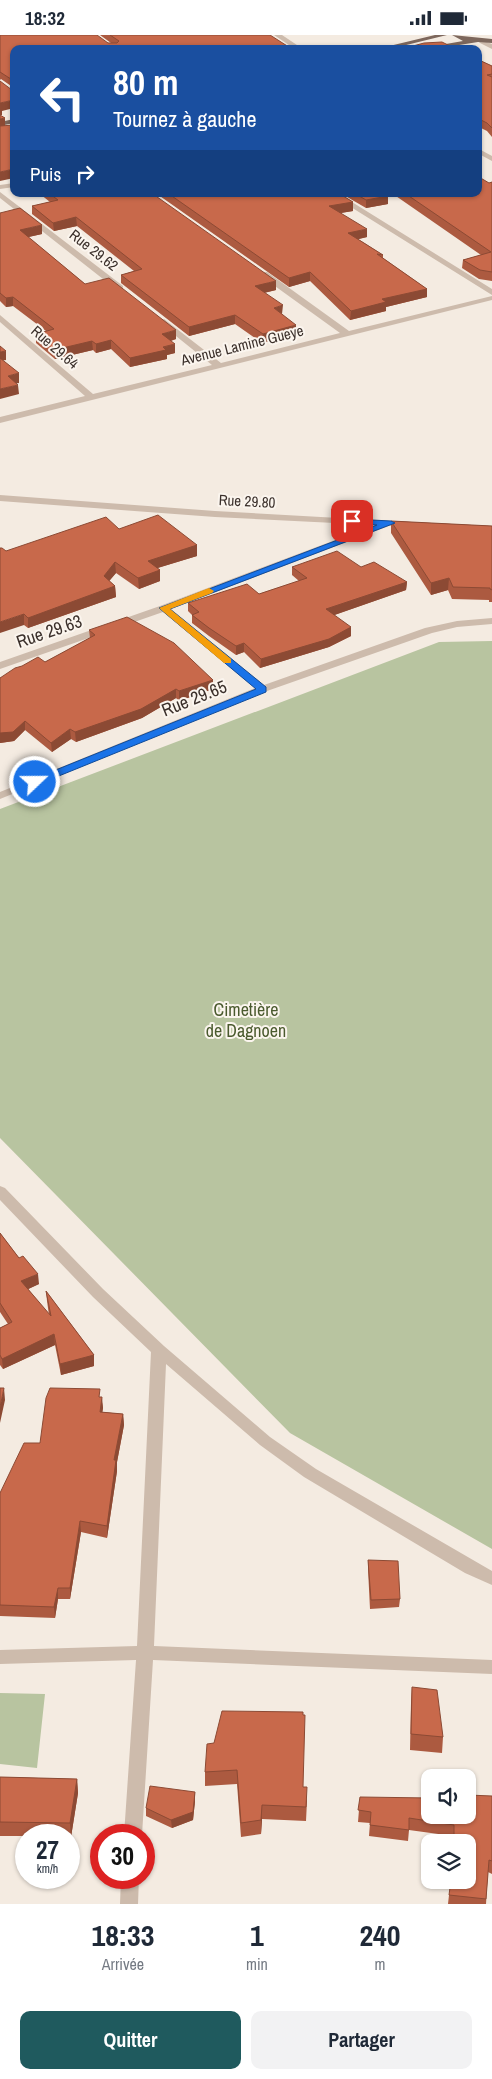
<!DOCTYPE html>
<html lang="fr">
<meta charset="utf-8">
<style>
:root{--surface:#fff;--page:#f2f2f3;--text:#1f2937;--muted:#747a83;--accent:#1f5a5e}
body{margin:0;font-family:"Archivo Narrow",sans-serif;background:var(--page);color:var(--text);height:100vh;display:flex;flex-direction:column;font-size:19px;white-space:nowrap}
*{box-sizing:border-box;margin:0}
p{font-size:16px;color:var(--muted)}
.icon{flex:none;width:28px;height:28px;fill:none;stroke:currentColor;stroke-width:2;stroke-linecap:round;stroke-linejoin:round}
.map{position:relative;height:1869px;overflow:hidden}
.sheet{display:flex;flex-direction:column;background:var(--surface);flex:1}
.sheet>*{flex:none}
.hud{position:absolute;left:10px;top:10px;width:472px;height:152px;border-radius:10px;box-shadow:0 1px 4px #0004;background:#1a4fa0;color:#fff;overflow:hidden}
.fabs{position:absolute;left:421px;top:1734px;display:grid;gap:10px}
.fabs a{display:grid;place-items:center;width:55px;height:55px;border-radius:10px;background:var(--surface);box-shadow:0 1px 4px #0004;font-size:25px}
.speed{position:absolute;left:15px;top:1789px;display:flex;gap:10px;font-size:25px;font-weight:700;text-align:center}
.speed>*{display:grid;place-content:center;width:65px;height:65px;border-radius:50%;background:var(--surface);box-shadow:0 1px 4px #0004;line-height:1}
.speed small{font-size:12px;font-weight:400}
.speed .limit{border:8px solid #d22;background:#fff;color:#111}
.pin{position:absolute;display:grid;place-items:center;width:42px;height:42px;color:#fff;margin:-21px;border-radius:10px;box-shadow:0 2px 8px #0006}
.me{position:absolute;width:55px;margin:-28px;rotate:68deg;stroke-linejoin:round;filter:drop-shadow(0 0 4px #0008)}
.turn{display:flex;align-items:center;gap:18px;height:105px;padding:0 20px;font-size:22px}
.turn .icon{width:65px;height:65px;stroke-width:2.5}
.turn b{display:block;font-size:35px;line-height:42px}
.then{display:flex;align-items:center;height:48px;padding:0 20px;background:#0003;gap:10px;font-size:19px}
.eta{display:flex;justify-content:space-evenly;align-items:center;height:85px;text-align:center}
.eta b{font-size:30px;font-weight:700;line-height:35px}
.cta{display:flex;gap:10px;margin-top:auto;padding:10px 20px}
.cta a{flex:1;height:58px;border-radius:10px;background:var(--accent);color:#fff;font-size:20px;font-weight:700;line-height:58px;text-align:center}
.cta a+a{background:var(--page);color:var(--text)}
.status{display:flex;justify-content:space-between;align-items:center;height:35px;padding:0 25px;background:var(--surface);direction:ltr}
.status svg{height:14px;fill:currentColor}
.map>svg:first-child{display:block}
.green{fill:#b8c4a0}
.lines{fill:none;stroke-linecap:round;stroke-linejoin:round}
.minor{fill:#cdbbac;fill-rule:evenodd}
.major{fill:#7d675c;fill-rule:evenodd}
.wall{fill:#ac5a40}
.shaded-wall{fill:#8c4a34}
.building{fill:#c8694b;stroke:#8c4a34}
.route{fill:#1a73e8;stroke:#114b97}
.slow{fill:#f59e0b}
.labels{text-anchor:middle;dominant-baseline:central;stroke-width:4;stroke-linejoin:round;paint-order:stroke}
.far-street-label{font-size:15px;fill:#3b302b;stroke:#fbf5ee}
.street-label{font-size:18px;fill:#3b302b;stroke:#fbf5ee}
.park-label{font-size:18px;fill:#4a5a2e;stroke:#fbf5ee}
</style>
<div class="status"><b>18:32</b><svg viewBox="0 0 49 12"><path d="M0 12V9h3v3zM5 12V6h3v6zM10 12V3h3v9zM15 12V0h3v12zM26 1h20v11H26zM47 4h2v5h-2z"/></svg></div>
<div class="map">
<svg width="492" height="1869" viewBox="0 0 492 1869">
<rect width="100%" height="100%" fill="#f4ebe1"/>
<path class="green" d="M492,606V1514L290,1398L0,1103V774L439,607Z
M0,1658L45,1659L37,1733L0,1729Z"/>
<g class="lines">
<path class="minor" d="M274,0H282L303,14H295Z
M482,5L492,9V14L480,8L479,7Z
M479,114L492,121V126L479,119Z
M14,148V152L0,154V150Z
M0,157L123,251V255H117L0,163Z
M330,159H339L492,254V260Z
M261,237H267L349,296L492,261V265L0,388V382L85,361L0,287V280L93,359L212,330L161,289L160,287L164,284L221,328L340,298L261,241Z
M0,460L215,476L410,487V491H389L171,574L264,650L425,593L457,586L492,583V589L457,592L432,598L267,656L0,764V757L255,653L163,577L0,634V627L160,571L375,490L215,482L0,466Z
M0,1151L5,1153L103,1254L164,1311L270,1402L316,1434L492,1536V1550L465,1538L304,1442L260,1410L166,1329L154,1611L492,1625V1639L153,1625L142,1800H124L136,1625L0,1629V1615L137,1611L151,1317L93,1262L0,1165Z
M121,1842H139L138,1869H120Z"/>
<path class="major" d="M435,0H447L390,14H377Z
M452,0L492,4V8L478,7L434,14L429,12L463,6Z
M14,84V88L0,91V87Z"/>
</g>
<path class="wall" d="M0,0L111,8L100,0H270L14,14V53L1,44L0,45Z
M479,25L492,31V102L487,96L479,92Z
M492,147V246L479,244L462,233L463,225L481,220L393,159H479L489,148Z
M40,159H153L276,255L264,258L282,279L296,299L262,308L235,289L189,301L121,248V240L134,236L77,191L54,196L32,179V171L50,167Z
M157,159H340L353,167V176L340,178L367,202L358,204L383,220V223L427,254V262L386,272V276L350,285L310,246L289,252Z
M342,159H384L388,169L366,173Z
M0,178L42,199L28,202L85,249L176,304L171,306L175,318L167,320V324L130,332L111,314L96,318L93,315L55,324L36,308V299L46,296L13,271L6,272L0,266Z
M391,486L492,491V567H489V565L452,564L448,555L431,560L391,498Z
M119,494L197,510V521L157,533L160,535V546L139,554L116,538L109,546L115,551L116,562L28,593L24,590L6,516Z
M292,532H361L407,547L406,555L334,580L351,601L329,612L260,633L244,617L236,620L209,601L192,588V580L188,576V568L259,559L299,546L292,540Z
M89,595L213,645V654L179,666L176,663L142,683L76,707L71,704L52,717L25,695L14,706L0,708V643L45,627L90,603Z
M0,1198L39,1249L28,1254L49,1280L47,1266L46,1256L94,1320V1331L61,1340L55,1310L3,1334L0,1330V1293L8,1289L0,1277Z
M101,1362L103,1373L102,1377L123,1379L124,1390L117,1427V1436L107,1503L81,1497L70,1564H58L55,1583L0,1581V1458L40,1408Z
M368,1525L400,1564L399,1572L370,1574L368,1534Z
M412,1652L443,1702L442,1718L410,1715L411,1668Z
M214,1708L303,1752L307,1766L306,1786L262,1784L261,1799L241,1802L237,1749L205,1751V1737Z
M0,1742L77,1744L78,1758L71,1802H69V1800H26V1801H0Z
M492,1761V1839L488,1837L486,1869H448L449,1860L468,1808H453V1801L409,1795L408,1806L369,1801L370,1788L358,1787L360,1762L430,1780Z
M195,1766L193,1785L172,1793L146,1781V1773Z"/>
<path class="shaded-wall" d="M14,65V73L2,76V80H0V68Z
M5,83V91L0,92V84Z
M14,134V143L0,146V137Z
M388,161V169L366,173V165Z
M353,167V176L329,180V171Z
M76,182L77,191L54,196L53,188Z
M42,190V199L20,204V195Z
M367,194V202L347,207L348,198Z
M310,237V246L289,252V243Z
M276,246V255L255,260V251Z
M427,254V262L386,272V276L350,285L351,276L382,264Z
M13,262V271L6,272V263Z
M283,270L282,279L274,273Z
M235,280V289L189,301V292Z
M296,290V299L262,308L263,299Z
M176,295V304L162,308V299Z
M111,305V314L96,318V309Z
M92,306L93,315L55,324L54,315Z
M175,309V318L167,320V324L130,332V323Z
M6,316V325L0,326V317Z
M19,338V348L8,350V341Z
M18,350L19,359L0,364V354Z
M197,510V521L148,536V526Z
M115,527L116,538L105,551L104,541Z
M160,535V546L139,554L138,543Z
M449,543L448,555L431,560V548Z
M407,547L406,555L326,583V574Z
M115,551L116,562L28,593V583Z
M24,579V590L0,598V587Z
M351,592V601L329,612L260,633L261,624Z
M244,608V617L236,620V611Z
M213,645V654L179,666V656Z
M176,654V663L142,683L76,707L75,697Z
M25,686V695L14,706L0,708V698Z
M70,694L71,704L52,717L51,708Z
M38,1239L39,1249L22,1257L21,1246Z
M54,1299L55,1310L3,1334L2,1324Z
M94,1320V1331L61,1340L60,1329Z
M4,1353L5,1365L0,1388V1372Z
M102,1362L103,1373L101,1388L100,1377Z
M123,1379L124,1390L117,1427V1436L107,1503V1491L114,1425Z
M80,1486L81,1497L70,1564V1553Z
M58,1553V1564L55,1583L54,1572Z
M77,1744L78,1758L71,1802L70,1788Z
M195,1757V1766L193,1785L172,1793L171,1785Z
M262,1770V1784L261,1799V1785Z"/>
<path class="building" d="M0,0H97L108,8H117L119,6L110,0H270L292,14H14V46L0,37Z
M442,7L456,14H402L424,8Z
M479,25L492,31V39L487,40L492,42V93L487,88L479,84Z
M0,46L12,55H14V65L0,68Z
M0,80L5,83L0,84Z
M14,90V134L0,137V91Z
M479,142L489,148L492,147V237L480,235L463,225L491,217L406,159H479Z
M50,159H153L276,246L255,251L283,270L274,273L296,290L263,299L235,280L189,292L121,240L142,234L76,182L53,188L32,171L58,165Z
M169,159H340L353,167L329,171L367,194L348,198L383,220L377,219L427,254L382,264L386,267L351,276L310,237L289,243Z
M356,159H384L388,161L366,165Z
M20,173L42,190L20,195L85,249L109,243L176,295L162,299L175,309L163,312L166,315L130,323L111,305L96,309L92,306L54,315L36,299L54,294L13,262L6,263L0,258V178Z
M0,311L6,316L0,317Z
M0,323L19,338L8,341L18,350L0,354Z
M158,480L197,510L148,526L160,535L138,543L115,527L104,541L115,551L28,583L24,579L0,587V513H2L6,516L106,482L119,494Z
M391,486L492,491V555L490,554V553L453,552L449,543L431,548Z
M337,516L361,532L374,527L407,547L326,574L351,592L329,604L261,624L244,608L236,611L209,593L192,580L199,577L188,568L247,549L259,559L307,543L292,532Z
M127,582L174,608L213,645L179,656L176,654L141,674L75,697L70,694L51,708L25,686L13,697L0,698V643L15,633L22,631L38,622L45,627L95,600L89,595Z
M0,1198L19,1223L23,1221L38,1239L21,1246L51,1281L46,1256L94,1320L60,1329L54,1299L2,1324L0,1320V1293L12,1287L0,1268Z
M0,1353H4L0,1372Z
M50,1353L100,1354L99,1362H102L100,1377L123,1379L114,1425H116L107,1491L80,1486L70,1553H58L54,1572L0,1570V1458L24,1408H40L46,1363Z
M368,1525L398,1526L400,1564L371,1565Z
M412,1652L437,1655L443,1702L411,1699Z
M222,1676L303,1677V1680H305L303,1752H307L306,1772L262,1770L261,1785L241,1788L237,1735L205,1737L207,1709L214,1708Z
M0,1742L77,1744L70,1788L0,1787Z
M150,1751L195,1757L193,1777L171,1785L146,1773Z
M468,1760L492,1761V1826L489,1825L486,1864L449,1860L451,1845H468V1808H454V1790L409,1783V1795L370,1790L371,1777L358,1775L360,1762L430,1763V1780H468Z"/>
<path class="route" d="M352,484L391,486L395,488L170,574L266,652V657L39,749H31L30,747L31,745L256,654L159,573L377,490L349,488L347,486Z"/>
<path class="slow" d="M209,553L214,556L212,558L170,574L231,624V628H224L159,573Z"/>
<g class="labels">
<g class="far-street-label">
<text transform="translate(94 215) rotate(38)">Rue 29.62</text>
<text transform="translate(242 310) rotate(-14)">Avenue Lamine Gueye</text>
<text transform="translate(55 312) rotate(41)">Rue 29.64</text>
<text transform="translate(247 466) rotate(3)">Rue 29.80</text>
</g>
<g class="street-label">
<text transform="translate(49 596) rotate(-19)">Rue 29.63</text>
<text transform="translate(194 663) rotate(-22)">Rue 29.65</text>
</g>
<g class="park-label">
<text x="246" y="974">Cimetière<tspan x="246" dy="21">de Dagnoen</tspan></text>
</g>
</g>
</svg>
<div class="fabs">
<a><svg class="icon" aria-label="sound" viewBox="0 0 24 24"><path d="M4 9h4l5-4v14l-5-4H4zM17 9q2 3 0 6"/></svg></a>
<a><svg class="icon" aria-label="layers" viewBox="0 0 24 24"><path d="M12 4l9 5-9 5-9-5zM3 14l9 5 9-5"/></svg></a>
</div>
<div class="speed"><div>27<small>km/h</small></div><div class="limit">30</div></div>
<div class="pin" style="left:352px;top:486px;background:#d93025"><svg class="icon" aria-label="arrive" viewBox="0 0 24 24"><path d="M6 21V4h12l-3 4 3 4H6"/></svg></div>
<svg class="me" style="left:35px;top:747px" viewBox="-20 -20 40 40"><circle r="17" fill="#1a73e8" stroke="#fff" stroke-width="3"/><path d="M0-11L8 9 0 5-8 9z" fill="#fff"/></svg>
<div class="hud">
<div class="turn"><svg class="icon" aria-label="left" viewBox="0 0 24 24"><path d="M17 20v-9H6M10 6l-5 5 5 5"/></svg><div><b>80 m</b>Tournez à gauche</div></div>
<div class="then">Puis<svg class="icon" aria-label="right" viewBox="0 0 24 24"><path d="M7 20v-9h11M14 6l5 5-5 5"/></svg></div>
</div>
</div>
<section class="sheet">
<div class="eta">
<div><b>18:33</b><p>Arrivée</p></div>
<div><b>1</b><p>min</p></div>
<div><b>240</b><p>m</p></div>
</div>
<div class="cta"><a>Quitter</a><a>Partager</a></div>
</section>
